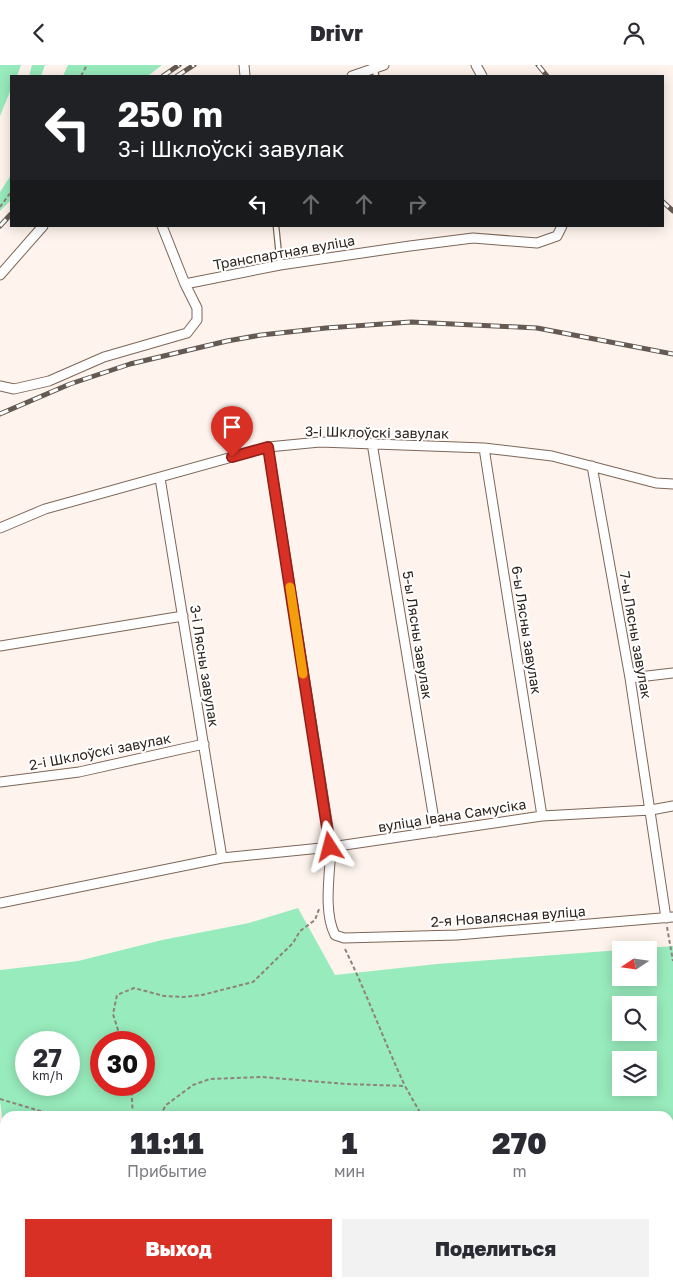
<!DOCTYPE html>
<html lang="ru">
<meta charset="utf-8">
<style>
:root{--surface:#fff;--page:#f2f2f3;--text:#2b2b33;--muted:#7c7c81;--accent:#d93025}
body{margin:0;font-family:"Golos Text",sans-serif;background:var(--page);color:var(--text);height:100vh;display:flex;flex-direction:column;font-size:19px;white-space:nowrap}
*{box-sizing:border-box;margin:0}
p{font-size:16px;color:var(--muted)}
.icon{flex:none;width:28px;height:28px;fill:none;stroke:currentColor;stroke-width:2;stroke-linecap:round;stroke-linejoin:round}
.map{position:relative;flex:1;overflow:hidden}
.drawer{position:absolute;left:0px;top:1046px;width:674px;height:176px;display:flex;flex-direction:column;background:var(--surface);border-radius:15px 15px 0 0;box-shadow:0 2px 12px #0003}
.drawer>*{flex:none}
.hud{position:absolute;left:10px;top:10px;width:654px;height:152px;border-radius:0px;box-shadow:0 2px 12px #0003;background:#202124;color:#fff;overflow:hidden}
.needle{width:32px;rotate:257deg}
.buttons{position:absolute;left:612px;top:876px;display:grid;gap:10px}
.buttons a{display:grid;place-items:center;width:45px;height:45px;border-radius:0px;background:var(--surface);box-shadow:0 2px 12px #0003;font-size:25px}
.speed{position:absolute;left:15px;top:966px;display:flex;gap:10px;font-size:25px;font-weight:700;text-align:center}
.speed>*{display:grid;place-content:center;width:65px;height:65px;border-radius:50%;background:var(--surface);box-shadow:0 2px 12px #0003;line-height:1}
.speed small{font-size:12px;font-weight:400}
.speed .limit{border:8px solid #d22;background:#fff;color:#111}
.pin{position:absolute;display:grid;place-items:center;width:42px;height:42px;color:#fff;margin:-51px -21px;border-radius:50% 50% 50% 0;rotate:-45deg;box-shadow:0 0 5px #0007}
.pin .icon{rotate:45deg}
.me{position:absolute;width:55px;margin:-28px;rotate:351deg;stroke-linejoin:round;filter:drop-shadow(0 0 4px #0008)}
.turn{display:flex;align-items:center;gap:18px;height:105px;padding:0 25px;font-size:22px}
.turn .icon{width:65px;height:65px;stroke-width:2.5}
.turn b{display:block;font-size:35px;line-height:42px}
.lanes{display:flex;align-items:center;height:48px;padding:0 25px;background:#0003;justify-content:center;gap:25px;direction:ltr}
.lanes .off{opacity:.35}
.eta{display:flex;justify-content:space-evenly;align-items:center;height:85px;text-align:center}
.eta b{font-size:30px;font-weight:800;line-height:35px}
.button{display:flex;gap:10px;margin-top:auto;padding:10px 25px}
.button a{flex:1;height:58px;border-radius:0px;background:var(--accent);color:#fff;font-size:20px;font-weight:800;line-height:58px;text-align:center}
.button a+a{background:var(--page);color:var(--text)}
header{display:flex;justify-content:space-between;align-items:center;height:65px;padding:0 25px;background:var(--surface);font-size:22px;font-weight:800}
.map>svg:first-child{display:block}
.green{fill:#98ebbc;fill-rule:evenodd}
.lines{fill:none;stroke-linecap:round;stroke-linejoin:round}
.lane-casing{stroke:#7d6658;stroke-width:7}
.street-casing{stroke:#7d6658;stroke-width:11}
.path{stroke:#8d837d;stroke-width:2;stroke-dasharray:4 2.5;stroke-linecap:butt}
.lane{stroke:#fff;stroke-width:4.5}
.street{stroke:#fff;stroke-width:9}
.rail-casing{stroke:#645a53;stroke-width:5}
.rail{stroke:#fff;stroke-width:3;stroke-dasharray:9;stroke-linecap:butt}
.route-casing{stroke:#8d1f18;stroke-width:12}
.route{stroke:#d93025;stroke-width:9}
.slow{stroke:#f59e0b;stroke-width:9}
.labels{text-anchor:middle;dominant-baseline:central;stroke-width:4;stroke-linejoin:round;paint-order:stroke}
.street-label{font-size:14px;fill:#2c221c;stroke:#fff}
</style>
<header><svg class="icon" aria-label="back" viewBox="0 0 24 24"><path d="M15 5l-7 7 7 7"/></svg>Drivr<svg class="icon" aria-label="person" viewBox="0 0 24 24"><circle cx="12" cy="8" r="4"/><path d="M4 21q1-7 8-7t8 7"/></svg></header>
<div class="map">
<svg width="673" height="1222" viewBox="0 0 673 1222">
<rect width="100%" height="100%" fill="#fef4ed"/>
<path class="green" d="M0,0H21L17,11H11V24L0,51Z
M32,0H45L41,11H29Z
M68,0H162L148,11H63Z
M11,110V135L0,146V127Z
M298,843L335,910L437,899L673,881V1222H21V1218H669V1051H5V1076L0,1036V905L78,896L162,875L249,858ZM621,885H649V912H621ZM621,940H649V968H621ZM26,978H69V1020H26ZM101,978H144V1020H101ZM621,995H649V1022H621Z"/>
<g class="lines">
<g class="lane-casing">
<path id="lane" d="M375,4L376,11
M276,161L280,200"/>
</g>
<g class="street-casing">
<path id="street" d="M244,0L245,11
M476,0L482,11
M352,11L384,0
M162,161L185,219L280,200L410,181L473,173L537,178L557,171L562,161
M0,210L43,161
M0,321L14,324L49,316L104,292L187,268L197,255V243L185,219
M372,378L436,767
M268,382L331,782C330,808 323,847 335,870L344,873L457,870L673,852
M484,383L542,751
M592,401L630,613L666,853
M160,413L222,793
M0,463L45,444L268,382L320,377L484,383L552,391L656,418L673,419
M0,581L183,551
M630,613L673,608
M0,717L79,707L204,679
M0,838L222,793L331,782L542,751L651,745L673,741
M0,1123L5,1171
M10,1218V1222"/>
</g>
<path class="path" d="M81,11L87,0
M0,142L11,127
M667,862L673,896
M345,884C367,929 384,976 405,1021
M122,978L113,949L117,930L134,923L164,931L183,932L202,930L253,917L293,878L300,866L315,855L319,844
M131,1020L133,1051
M0,1034L57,1051
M160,1051L166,1040L193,1020L210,1014L262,1012L346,1019L405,1021L422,1051
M669,1056L673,1051
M669,1214L673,1217
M196,1218L197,1222
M442,1222L450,1218
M515,1222L532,1218"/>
<use href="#lane" class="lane"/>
<use href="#street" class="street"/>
<g class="rail-casing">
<path id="rail" d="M538,0L547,11
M163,11L179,0
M177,11L194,0
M662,136L673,146
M0,161L11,149
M0,349L70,319L130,299L227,276L261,270L326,263L411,257L537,263L673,289"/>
</g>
<use href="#rail" class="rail"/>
</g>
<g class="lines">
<g class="route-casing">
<path id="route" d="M232,392L268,382L330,782"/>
</g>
<use href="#route" class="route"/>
<path class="slow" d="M290,522L303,609"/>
</g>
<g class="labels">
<g class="street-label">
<text transform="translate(284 187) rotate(-10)">Транспартная вуліца</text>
<text transform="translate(377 367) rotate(1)">3-і Шклоўскі завулак</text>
<text transform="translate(527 565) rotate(81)">6-ы Лясны завулак</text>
<text transform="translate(418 570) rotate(81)">5-ы Лясны завулак</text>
<text transform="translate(636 570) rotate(80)">7-ы Лясны завулак</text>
<text transform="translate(205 601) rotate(81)">3-і Лясны завулак</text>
<text transform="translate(100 686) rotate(-11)">2-і Шклоўскі завулак</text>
<text transform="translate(452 750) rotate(-9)">вуліца Івана Самусіка</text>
<text transform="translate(508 851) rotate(-4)">2-я Новалясная вуліца</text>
</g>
</g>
</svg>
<div class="buttons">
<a><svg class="needle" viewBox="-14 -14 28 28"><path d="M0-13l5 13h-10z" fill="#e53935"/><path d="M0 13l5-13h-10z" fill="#7c7c81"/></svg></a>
<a><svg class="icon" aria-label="search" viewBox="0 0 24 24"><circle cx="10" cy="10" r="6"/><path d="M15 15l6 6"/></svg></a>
<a><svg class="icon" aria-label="layers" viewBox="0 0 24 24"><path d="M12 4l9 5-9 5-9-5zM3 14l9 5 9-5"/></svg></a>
</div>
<div class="speed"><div>27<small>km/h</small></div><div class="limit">30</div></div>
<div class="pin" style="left:232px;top:392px;background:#d93025"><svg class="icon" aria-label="arrive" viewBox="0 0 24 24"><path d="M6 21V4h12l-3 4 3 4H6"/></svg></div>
<svg class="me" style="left:330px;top:782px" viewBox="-20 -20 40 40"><path d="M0-17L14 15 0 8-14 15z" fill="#d93025" stroke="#fff" stroke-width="4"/></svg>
<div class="hud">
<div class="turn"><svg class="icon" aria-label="left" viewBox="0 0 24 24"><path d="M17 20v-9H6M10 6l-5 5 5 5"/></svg><div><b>250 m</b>3-і Шклоўскі завулак</div></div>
<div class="lanes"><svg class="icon" aria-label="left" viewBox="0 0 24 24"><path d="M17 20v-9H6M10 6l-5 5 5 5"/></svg><svg class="icon off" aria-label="ahead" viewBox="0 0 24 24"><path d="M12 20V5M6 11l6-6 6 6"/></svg><svg class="icon off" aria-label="ahead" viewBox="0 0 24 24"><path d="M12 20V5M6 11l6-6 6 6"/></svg><svg class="icon off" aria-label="right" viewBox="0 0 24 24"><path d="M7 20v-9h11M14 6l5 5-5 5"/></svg></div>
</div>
<section class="drawer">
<div class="eta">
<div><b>11:11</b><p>Прибытие</p></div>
<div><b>1</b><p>мин</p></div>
<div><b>270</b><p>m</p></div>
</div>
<div class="button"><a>Выход</a><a>Поделиться</a></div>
</section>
</div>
